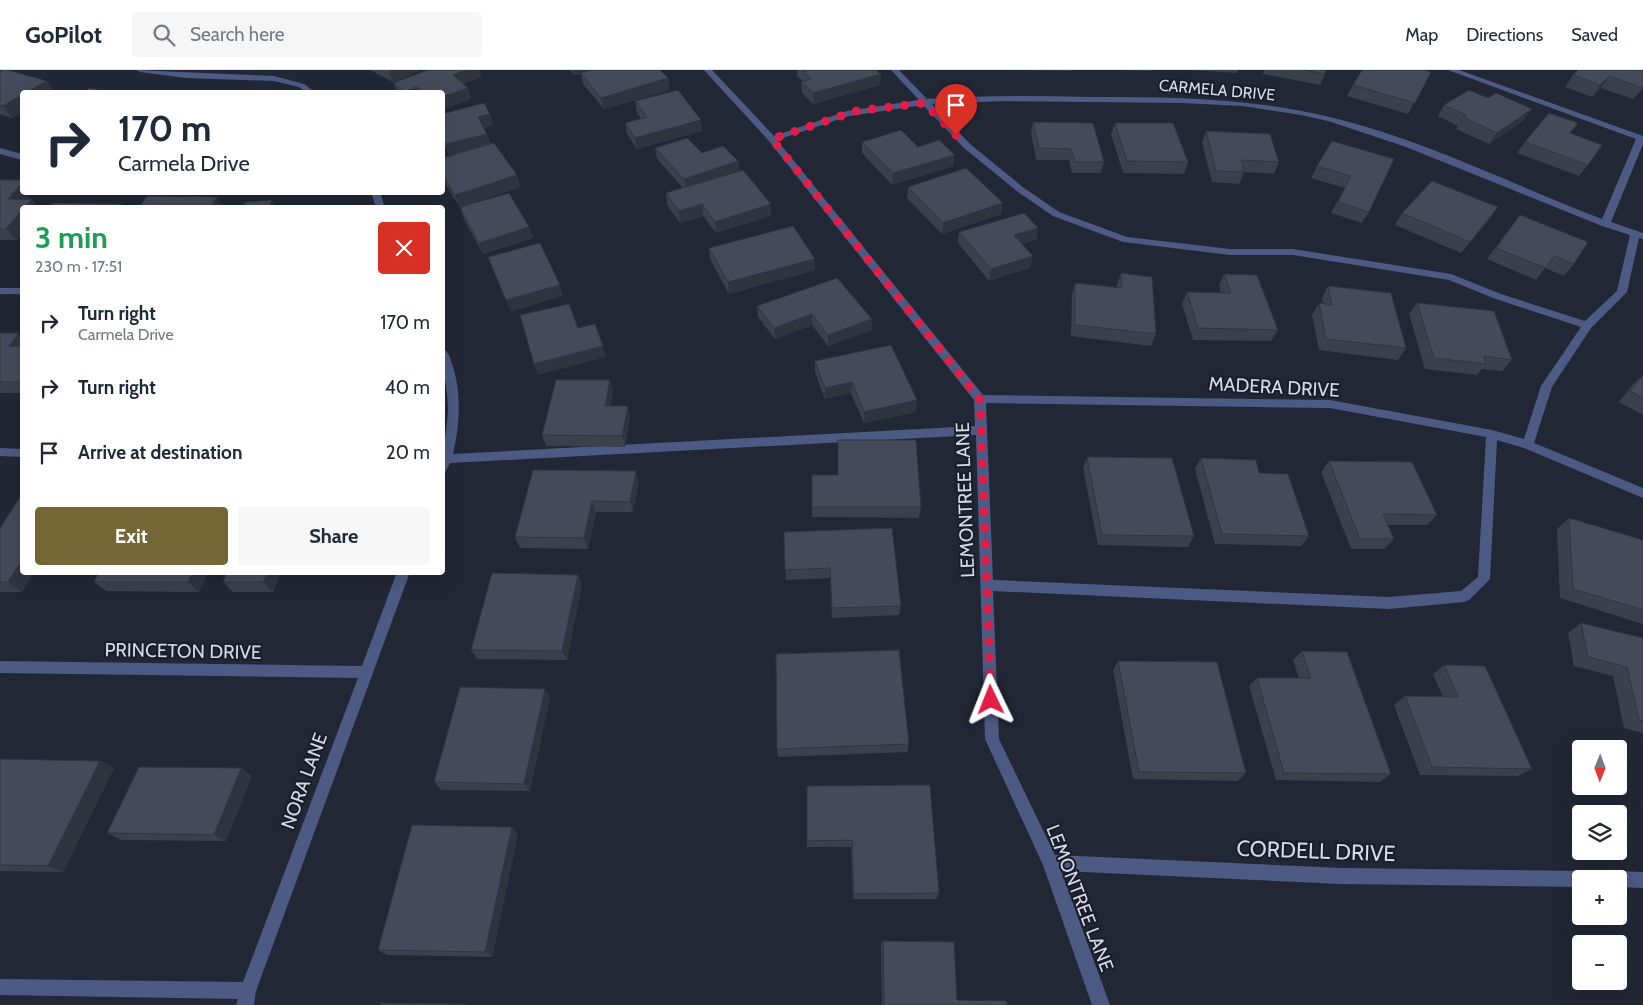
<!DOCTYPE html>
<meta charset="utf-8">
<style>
:root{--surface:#fff;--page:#f6f6f7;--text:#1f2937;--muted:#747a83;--line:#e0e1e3;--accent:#746735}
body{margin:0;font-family:Cabin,sans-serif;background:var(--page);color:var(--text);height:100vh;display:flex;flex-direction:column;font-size:19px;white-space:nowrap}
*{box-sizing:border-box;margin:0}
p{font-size:16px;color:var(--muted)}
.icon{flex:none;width:28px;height:28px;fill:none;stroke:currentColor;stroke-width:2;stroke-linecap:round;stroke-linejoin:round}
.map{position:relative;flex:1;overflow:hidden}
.sheet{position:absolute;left:20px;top:135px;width:425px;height:370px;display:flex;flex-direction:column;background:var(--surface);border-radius:5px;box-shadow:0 5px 20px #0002}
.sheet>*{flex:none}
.top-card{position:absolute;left:20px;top:20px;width:425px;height:105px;border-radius:5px;box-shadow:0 5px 20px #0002;background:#fff;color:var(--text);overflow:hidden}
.needle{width:32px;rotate:181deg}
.tools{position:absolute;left:1572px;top:670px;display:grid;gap:10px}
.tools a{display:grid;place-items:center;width:55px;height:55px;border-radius:5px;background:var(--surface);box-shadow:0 5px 20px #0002;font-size:25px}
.pin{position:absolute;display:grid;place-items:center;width:42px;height:42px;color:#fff;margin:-51px -21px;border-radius:50% 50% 50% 0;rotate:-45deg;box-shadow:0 0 5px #0007}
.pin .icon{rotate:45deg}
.me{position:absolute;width:55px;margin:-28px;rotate:358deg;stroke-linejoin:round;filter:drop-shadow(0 0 4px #0008)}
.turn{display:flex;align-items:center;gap:18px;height:105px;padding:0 15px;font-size:22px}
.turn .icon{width:65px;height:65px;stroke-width:2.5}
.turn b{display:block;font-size:35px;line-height:42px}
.round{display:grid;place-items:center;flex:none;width:52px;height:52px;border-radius:5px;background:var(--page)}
.headline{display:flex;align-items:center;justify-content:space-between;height:85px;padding:0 15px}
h1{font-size:30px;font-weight:800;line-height:38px;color:#1e9e55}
.cta{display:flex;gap:10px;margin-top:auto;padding:10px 15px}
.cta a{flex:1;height:58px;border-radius:5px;background:var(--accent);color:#fff;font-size:20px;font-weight:800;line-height:58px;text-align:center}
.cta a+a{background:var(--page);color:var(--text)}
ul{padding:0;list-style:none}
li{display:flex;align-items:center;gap:15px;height:65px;padding:0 15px}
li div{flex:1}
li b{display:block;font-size:19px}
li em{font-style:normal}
header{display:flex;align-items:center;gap:30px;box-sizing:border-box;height:70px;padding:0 25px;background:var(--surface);border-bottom:1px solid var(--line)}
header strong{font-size:24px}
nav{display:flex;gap:28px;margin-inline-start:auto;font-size:18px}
.search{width:350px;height:45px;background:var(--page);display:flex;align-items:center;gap:12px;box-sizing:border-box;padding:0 18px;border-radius:5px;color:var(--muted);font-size:19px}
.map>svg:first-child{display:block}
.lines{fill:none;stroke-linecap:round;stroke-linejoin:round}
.minor{fill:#4d5a83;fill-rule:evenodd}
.wall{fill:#3b404d}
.shaded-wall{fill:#30343f}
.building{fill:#454a5a;stroke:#30343f}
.route{stroke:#e11d48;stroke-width:9;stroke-dasharray:0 16.2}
.labels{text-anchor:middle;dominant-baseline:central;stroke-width:4;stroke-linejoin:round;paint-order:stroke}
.far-street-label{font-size:16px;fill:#d6dae4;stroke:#191d2b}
.street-label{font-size:19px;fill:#d6dae4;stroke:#191d2b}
.near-street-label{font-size:22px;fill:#d6dae4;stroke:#191d2b}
</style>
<header>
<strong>GoPilot</strong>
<div class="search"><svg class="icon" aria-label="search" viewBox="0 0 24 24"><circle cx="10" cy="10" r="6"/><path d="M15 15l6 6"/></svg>Search here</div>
<nav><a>Map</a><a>Directions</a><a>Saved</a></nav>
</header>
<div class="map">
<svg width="1643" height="935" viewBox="0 0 1643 935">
<rect width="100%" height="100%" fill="#222736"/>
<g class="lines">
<path class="minor" d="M136,0L274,6L304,14L315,22H306L299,17L274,11L186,8L140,2Z
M704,0H712L774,66L847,41L919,30L891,0H899L927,29C983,25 1038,26 1094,27C1173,27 1252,28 1330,47C1423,69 1513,115 1602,149L1636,69L1448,0H1459L1643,66V74L1611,152L1643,163V169L1639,168L1627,222L1591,258L1552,317L1534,373L1643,418V428L1524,378L1497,370L1490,509L1469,530L1464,532L1389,539L993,521L999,669L1055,785L1341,798L1581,801L1587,803L1589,809H1581V817L1341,814L1061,801L1110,935H1092L1043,795L985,669L976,365L450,393L446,401L442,402C442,381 447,361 448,340C448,319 442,299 442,278C448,281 449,285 451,291C462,321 460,353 453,384L975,356L974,330L769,71ZM1004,31L1182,33L1242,36L1301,45L1328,51L1406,77L1602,156L1630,165L1617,221L1585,251L1501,224L1451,204L1293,179H1230L1127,167L1059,142L1024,118L970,74L932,34ZM923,35L964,78L1018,122L1053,146L1123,172L1230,185H1293L1449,210L1493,228L1581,257L1541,316L1524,369L1492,360L1330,330L983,325L777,70L849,46ZM986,333L1330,338L1486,367L1478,507L1461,521L1389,527L993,510Z
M0,78L22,84V90L0,84Z
M371,122H380L385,138H376Z
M0,218H22V224H0Z
M0,378L22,379V387L0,386Z
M397,502H410L256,921L254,935H236L238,929L0,925V909L243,912L358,608L0,603V591L362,596Z
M1619,801L1643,802V818L1619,817V809H1611L1613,803Z"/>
</g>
<path class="wall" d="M370,0H420L397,11L428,0H479L481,7L463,14L468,18L471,29L442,40V22H397L393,13V12Z
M570,0H660L668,8L670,20L604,39L583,14L581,4L575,5Z
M797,0H876L880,15L813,34L802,23L801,12L803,11L797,6Z
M1014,0H1071V1Z
M1117,0H1153L1152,1Z
M1191,0H1238L1237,3Z
M1264,0H1326L1325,4L1320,15L1263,4Z
M1643,0V19L1633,29L1601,18L1592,27L1565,17L1573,5Z
M0,2L47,11L55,22H22V42L12,48L0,44Z
M1431,2L1408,44L1347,26L1353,15Z
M635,31L702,61L637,79L627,64L625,53L641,49L637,43Z
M1444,35L1524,50L1489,74L1456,59L1458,56L1438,46Z
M442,44H490L493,55L484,58L491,74L521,117L460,137L442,109V88L450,86L442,70Z
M1033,52L1104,92L1101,103H1072L1069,90H1036L1031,63Z
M1115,53L1188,92L1184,104L1123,103L1111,64Z
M1206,61L1279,92L1274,104L1244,102L1239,114L1212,112L1202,72Z
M1570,63L1588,95L1579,106L1517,83L1525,72Z
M862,72L918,77L953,96L892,115L862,83Z
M655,78L702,83L738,91L739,102L771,134V146L716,163L703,146L680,153L667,135L666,123L683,118L657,89Z
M1394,89L1369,142L1362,153L1331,143L1345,118L1311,108L1317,96Z
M0,110L22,122H33L27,129H32L39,138H22V163L17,170H0Z
M908,117L1001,144L942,164L907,128Z
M460,137L529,157L533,168L483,184L464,149Z
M1402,143L1490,149L1461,183L1395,155Z
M1520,145L1574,194L1564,206L1545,198L1536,210L1487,189Z
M1038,158L1036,170L1022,174L1030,198L989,211L958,173L959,162Z
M709,178L815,200L729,224L710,189Z
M488,187L563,226L511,241Z
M1121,203L1156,264L1151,276L1071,266L1072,224L1075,213L1117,217V215Z
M1224,204L1278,260L1271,271L1193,270L1182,234L1187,222L1221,223L1219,215Z
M837,208L872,260L828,276L812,255L775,269L758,247L757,236Z
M1328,216L1406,278L1398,290L1319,280L1312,245L1319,233L1323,234L1322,228Z
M1417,233L1512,290L1502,301L1482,299L1477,305L1425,299L1409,244Z
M0,263L22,267V323H0Z
M815,291L916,342L864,353L851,323L825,329L815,302Z
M1643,305V345L1619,332L1633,314Z
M613,322L610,336L630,347L625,377L546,376L542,365Z
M1087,387L1194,466L1188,477L1098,475L1083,398Z
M1201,388L1309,466L1301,476L1215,474L1195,399Z
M1329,391L1437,445L1427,455H1387L1394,469L1384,479H1351L1321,402Z
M533,400L639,412L633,442H596L588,479L520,478L515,467Z
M812,405L921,437L919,448L812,447Z
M22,424V522H0V458Z
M1569,448L1643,470V554L1560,528L1557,459Z
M784,462L901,536L899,545L832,548L830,508L786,510Z
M99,502H208L199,522L106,521L94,512Z
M227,502H281L273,522H233L223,512Z
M578,505L582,514L567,590L477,589L471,580Z
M1581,553L1643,568V663L1624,658L1613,606L1574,596L1568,563Z
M1302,581L1391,704L1380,712L1276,710L1249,616L1257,608H1299L1293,590Z
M1118,591L1246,703L1238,711L1133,709L1113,600Z
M1444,595L1532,699L1518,706L1420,705L1394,635L1405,626L1443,627L1433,604Z
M545,619L550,627L530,721L441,720L434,712Z
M909,674L907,682L778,687L777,679Z
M0,689L100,691L114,698L63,802L0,801Z
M241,698L252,706L226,771L122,770L107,763Z
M807,716L939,823L936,829H853L851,777H807Z
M518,764L492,887L387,885L378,880Z
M883,871L957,930L1007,935H882L881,875Z"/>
<path class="shaded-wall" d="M392,0H420L394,13L389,1Z
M467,0H479L481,7L456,17L453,5Z
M574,0H593L575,5Z
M881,4L880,15L813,34V23Z
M1610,6L1601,18L1592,27L1600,15Z
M668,8L670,20L604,39L601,28Z
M47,11L55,22H27Z
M417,17L419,22H404Z
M1643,17V19L1633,29Z
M468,18L471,29L442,40V27Z
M22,25V42L12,48L3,36Z
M1532,39L1524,50L1489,74L1497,63Z
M490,44L493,55L482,58L478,47Z
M701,50L702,61L637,79L635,68Z
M487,64L491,75L450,86L446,74Z
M955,85L953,96L892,115L893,103Z
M738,91L739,102L686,121L684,109Z
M517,105L521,117L460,137L455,125Z
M22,113V122H33L17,141L8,129Z
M217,127L224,138H210Z
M32,129L39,138H25Z
M272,130L276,138H269Z
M1003,133L1001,144L942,164L943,153Z
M122,134L125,138H119Z
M702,134L703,146L680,153L679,141Z
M771,134V146L716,163L715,152Z
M1498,137L1490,149L1461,183L1470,172Z
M22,140V163L17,170L6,159Z
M529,157L533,168L483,184L479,173Z
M1038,158L1036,170L1011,177L1014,165Z
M1033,186L1030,198L989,211L991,199Z
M815,189V200L729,224L728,212Z
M560,215L563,226L511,241L506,230Z
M812,244V255L775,269L774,258Z
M872,249V260L828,276V265Z
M19,263L22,267V284L9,276Z
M603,276L606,287L538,305L534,294Z
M610,310L613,322L608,347L605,336Z
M852,312L851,323L825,329V318Z
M917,330L916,342L864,353V342Z
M628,336L630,347L625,377L622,366Z
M636,401L639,412L633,442L630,432Z
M592,431L596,442L588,479L584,468Z
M21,492L22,494V502H34L22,522L8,512Z
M193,502H208L199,522L188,512Z
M268,502H281L273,522L263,512Z
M578,505L582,514L567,590L562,581Z
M545,619L550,627L530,721L524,714Z
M100,691L114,698L63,802L48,796Z
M241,698L252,706L226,771L214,765Z
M512,757L518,764L492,887L485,882Z"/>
<path class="building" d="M3,0H8L47,11L27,22H22V25L3,36L0,35V2Z
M428,0H467L453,5L468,18L442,27V22H423L417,17L404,22L393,13Z
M591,0H660L668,8L601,28L581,3Z
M803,0H876L881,4L813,23L801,12L811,9Z
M1304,0H1326L1325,4Z
M1362,0H1424L1431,2L1415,33L1353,15Z
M1578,0H1643V17L1642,18L1610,6L1600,15L1573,5Z
M89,18L115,22H84Z
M678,20L701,50L635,68L625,53L647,47L635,31Z
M1469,20L1488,28L1496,23L1532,39L1497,63L1463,47L1466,45L1444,35Z
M484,33L490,44L478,47L487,64L446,74L442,67V44Z
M1549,43L1578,53L1570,63L1602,75L1588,95L1525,72Z
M1033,52L1093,53L1104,92H1075L1071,79L1039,78Z
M1115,53H1173L1188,92L1127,91Z
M901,60L918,77L939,70L955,85L893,103L862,72Z
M1206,61L1270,64L1279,92L1241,90L1244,102L1216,101Z
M687,68L702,83L723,76L738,91L684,109L655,78Z
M1332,71L1394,89L1369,142L1338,132L1351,106L1317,96Z
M494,73L517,105L455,125L442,105V88Z
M966,98L1003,133L943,153L908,117Z
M743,100L771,134L715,152L702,134L679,141L666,123Z
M0,110H22V113L8,129H32L25,138H22V140L6,159H0Z
M1432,111L1498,137L1470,172L1402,143Z
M509,123L529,157L479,173L460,137Z
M147,126L217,127L210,138H139Z
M272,130L269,138H243L245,132Z
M53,133L122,134L119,138H49Z
M1024,143L1038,158L1014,165L1033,186L991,199L959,162Z
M1520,145L1588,172L1574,194L1554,186L1545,198L1496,178Z
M793,156L815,189L728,212L709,178Z
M540,173L560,215L506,230L488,187Z
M1121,203L1152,207L1156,264L1075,255V213L1122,218Z
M1224,204L1257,205L1278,260L1198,258L1187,222L1231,223Z
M837,208L872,249L828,265L812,244L774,258L757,236Z
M1328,216L1391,223L1406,278L1326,269L1319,233L1332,235Z
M1417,233L1494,241L1512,290L1484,286L1486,294L1434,288Z
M569,234L578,258L595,254L603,276L534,294L520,245Z
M0,263H19L9,276H22V312H0Z
M891,275L917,330L864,342L852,312L825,318L815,291Z
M1643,305V328L1630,321Z
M556,310H610L605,336H628L622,366L542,365Z
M838,370H916L921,437H812V405H838Z
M1087,387L1172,388L1194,466L1102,465Z
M1201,388L1256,390L1259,403L1288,404L1309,466L1222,464Z
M1329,391L1412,392L1437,445L1383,444L1394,469H1360Z
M533,400L636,401L630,432L592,431L584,468L515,467Z
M22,424V492H21L8,512H0V458Z
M1569,448L1643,470V540L1573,519Z
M892,458L901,536L832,538L830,498L785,500L784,462Z
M99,502H193L188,512H94Z
M227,502H268L263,512H223Z
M492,503L578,505L562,581L471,580Z
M1581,553L1643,568V651L1639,650L1627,597L1588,587Z
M899,580L909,674L777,679L776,584Z
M1302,581L1347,582L1391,704L1284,703L1257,608H1311Z
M1118,591L1217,592L1246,703L1139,702Z
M1444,595L1485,596L1532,699L1432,697L1405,626L1458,627Z
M460,617L545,619L524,714L434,712Z
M0,689L100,691L48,796L0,795Z
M139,697L241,698L214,765L107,763Z
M930,715L939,823L854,824L852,770L807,771V716Z
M412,755L512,757L485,882L378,880Z
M883,871L954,872L957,930L1007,931V935H884Z
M381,933L465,934V935H380Z"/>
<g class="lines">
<path class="route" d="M956,65L924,33L856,41L772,69L980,330L991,630"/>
</g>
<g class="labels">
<g class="far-street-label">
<text transform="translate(1217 20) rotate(5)">CARMELA DRIVE</text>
</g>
<g class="street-label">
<text transform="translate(1274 317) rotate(3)">MADERA DRIVE</text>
<text transform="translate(965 430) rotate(-92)">LEMONTREE LANE</text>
<text transform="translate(183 581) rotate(1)">PRINCETON DRIVE</text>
<text transform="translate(304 711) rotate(-70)">NORA LANE</text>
<text transform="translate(1080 828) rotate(69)">LEMONTREE LANE</text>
</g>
<g class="near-street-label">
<text transform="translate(1316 781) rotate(2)">CORDELL DRIVE</text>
</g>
</g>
</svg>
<div class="tools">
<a><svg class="needle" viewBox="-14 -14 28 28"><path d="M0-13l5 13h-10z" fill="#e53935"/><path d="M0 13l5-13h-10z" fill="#747a83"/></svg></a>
<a><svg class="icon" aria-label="layers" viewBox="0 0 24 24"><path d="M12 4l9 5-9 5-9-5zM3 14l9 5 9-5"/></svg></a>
<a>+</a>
<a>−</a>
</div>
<div class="pin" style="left:956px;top:65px;background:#d93025"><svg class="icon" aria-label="arrive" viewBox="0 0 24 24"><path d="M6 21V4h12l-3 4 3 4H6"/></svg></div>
<svg class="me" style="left:991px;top:630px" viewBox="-20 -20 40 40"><path d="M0-17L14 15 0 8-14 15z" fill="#e11d48" stroke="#fff" stroke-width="4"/></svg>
<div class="top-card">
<div class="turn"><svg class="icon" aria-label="right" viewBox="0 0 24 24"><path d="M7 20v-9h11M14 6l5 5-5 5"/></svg><div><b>170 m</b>Carmela Drive</div></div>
</div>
<section class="sheet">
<div class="headline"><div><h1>3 min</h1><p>230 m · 17:51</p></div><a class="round" style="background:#d93025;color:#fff"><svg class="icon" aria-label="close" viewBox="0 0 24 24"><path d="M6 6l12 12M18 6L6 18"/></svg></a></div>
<ul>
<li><svg class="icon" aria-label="right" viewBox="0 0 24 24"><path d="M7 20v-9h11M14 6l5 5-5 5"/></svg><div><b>Turn right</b><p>Carmela Drive</p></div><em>170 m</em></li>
<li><svg class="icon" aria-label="right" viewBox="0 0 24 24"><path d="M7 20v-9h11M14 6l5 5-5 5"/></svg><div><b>Turn right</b></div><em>40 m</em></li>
<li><svg class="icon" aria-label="arrive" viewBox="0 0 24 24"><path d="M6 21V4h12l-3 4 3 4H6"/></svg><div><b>Arrive at destination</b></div><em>20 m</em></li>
</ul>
<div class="cta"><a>Exit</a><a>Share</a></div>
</section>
</div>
